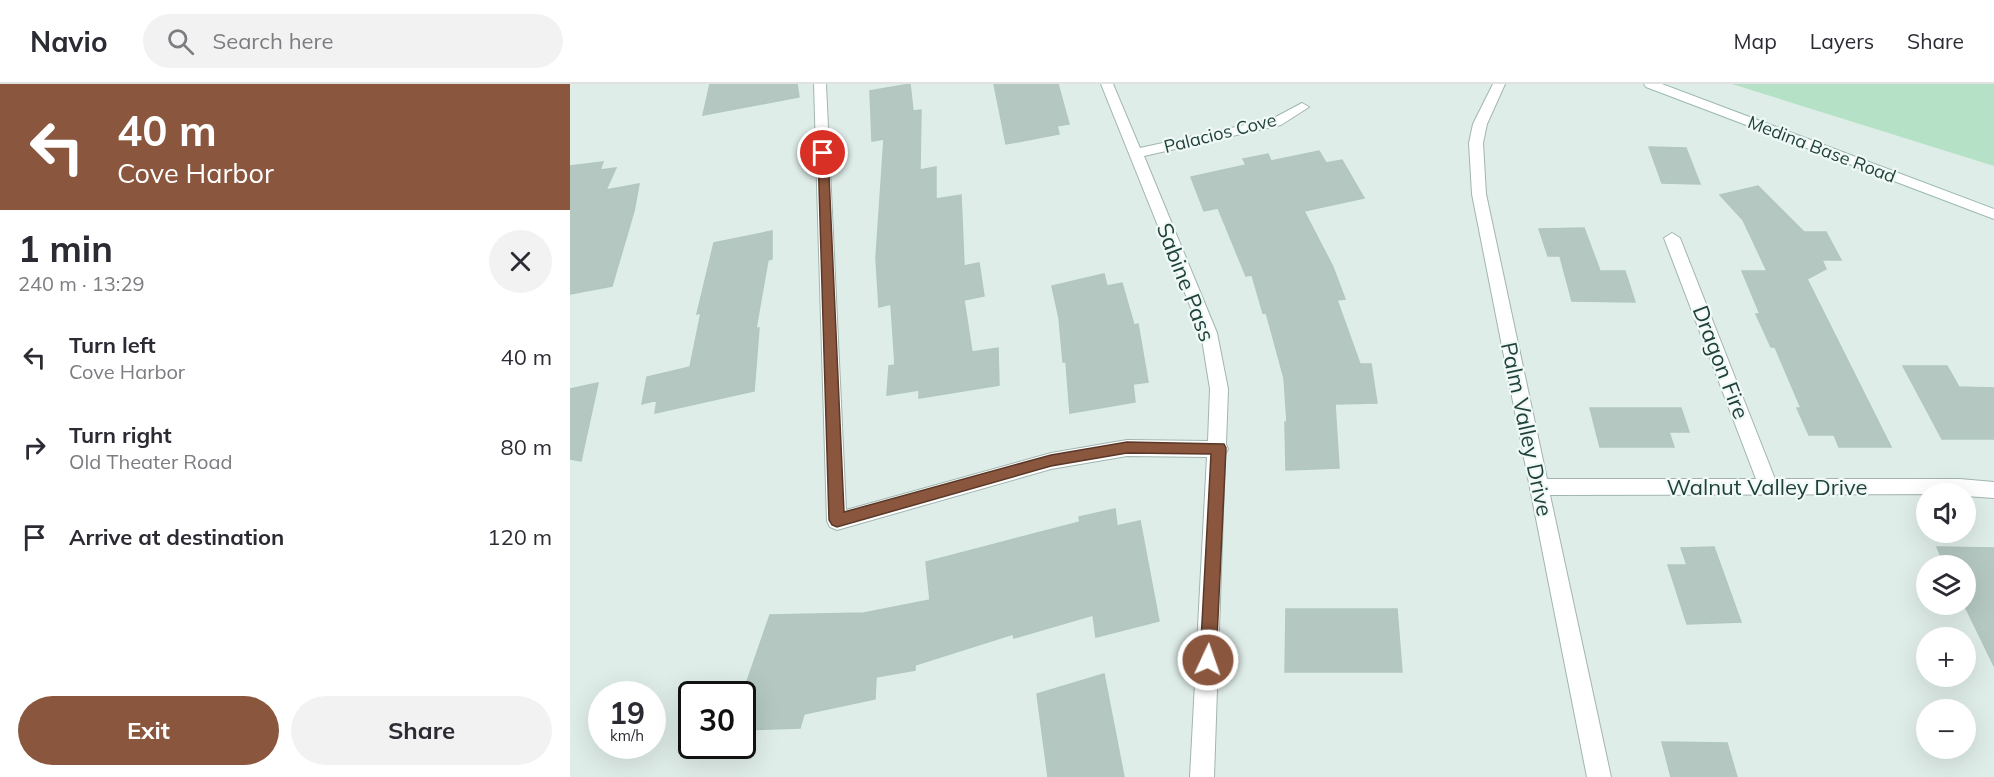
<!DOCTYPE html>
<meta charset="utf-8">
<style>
:root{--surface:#fff;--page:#f2f2f3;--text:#2b2b33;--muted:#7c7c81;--line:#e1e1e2;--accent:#8a563e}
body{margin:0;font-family:Mulish,sans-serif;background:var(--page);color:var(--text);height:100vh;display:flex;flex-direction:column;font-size:22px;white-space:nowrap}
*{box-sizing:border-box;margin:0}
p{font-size:20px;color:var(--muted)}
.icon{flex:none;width:33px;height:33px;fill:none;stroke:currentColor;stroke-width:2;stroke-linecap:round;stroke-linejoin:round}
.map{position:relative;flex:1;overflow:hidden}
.drawer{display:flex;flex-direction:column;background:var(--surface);width:570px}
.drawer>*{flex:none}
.banner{background:#8a563e;color:#fff;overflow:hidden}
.buttons{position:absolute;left:1346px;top:399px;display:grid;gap:12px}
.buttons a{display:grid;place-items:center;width:60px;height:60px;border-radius:50%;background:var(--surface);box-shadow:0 6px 24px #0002;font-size:30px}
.speed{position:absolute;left:18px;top:597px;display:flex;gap:12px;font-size:30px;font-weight:700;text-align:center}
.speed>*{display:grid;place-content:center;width:78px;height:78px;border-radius:50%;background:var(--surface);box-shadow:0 6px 24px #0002;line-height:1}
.speed small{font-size:15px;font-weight:400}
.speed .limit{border:3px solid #111;border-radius:9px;background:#fff;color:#111}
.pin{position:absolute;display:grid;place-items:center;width:51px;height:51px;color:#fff;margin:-26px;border:3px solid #fff;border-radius:50%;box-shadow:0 2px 6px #0007}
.me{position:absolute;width:66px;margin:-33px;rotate:3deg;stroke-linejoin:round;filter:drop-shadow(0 0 4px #0008)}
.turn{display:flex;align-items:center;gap:21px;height:126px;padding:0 18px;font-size:27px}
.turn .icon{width:78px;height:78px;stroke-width:2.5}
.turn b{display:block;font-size:42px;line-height:51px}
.round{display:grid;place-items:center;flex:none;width:63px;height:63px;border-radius:32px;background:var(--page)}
.summary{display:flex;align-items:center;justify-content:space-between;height:102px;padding:0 18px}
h1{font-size:36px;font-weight:700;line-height:45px}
.button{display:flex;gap:12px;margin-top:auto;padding:12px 18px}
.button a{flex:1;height:69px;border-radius:36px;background:var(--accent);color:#fff;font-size:24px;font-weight:700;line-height:69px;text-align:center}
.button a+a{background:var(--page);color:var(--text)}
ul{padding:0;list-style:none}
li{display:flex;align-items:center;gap:18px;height:90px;padding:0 18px}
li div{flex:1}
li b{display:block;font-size:22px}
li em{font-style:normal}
header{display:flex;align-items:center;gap:36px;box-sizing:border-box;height:84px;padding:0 30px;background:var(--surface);border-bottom:2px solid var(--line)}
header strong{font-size:28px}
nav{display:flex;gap:33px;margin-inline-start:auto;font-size:21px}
.search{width:420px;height:54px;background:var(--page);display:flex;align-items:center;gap:15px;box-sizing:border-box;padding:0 21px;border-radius:33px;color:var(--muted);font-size:22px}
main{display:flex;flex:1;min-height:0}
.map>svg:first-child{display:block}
.green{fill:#b5e1c6}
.building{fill:#b4c8c1;stroke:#b1c7c0;stroke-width:1.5}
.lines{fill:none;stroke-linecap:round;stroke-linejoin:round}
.street-casing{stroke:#a1b5b0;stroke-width:2}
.secondary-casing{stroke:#9cbab2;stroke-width:2}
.street{fill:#fff;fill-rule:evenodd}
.secondary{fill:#fff;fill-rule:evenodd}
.route{fill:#8a563e;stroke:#5a3828;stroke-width:1.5}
.labels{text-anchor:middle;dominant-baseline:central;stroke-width:4.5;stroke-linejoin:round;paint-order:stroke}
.far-street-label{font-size:18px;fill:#1e3f3a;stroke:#f0f9f5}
.street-label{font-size:22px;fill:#1e3f3a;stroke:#f0f9f5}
</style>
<header>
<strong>Navio</strong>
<div class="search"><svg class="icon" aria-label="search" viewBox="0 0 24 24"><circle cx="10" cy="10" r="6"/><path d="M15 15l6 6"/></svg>Search here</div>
<nav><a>Map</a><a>Layers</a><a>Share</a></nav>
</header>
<main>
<section class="drawer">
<div class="banner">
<div class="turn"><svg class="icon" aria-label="left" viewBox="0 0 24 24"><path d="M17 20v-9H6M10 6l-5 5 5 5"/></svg><div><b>40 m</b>Cove Harbor</div></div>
</div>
<div class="summary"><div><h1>1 min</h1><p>240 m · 13:29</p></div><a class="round"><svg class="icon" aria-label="close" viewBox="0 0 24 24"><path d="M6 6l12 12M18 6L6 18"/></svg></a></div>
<ul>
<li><svg class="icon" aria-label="left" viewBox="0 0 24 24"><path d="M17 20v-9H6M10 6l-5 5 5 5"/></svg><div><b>Turn left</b><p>Cove Harbor</p></div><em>40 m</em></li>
<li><svg class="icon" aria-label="right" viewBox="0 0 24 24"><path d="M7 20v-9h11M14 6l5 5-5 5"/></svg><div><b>Turn right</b><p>Old Theater Road</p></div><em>80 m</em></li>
<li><svg class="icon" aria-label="arrive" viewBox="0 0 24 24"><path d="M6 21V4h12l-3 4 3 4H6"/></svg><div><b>Arrive at destination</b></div><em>120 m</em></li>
</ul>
<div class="button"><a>Exit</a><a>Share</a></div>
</section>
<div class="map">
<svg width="1424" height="693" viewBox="0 0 1424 693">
<rect width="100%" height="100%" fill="#dfede8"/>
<path class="green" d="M1162,0H1424V82Z"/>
<path class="building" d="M140,0H227L229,13L133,31Z
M340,0L343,27L351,26L350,86L366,83V115L391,111L394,182L409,179L414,212L394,216L402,268L428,264L429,301L349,314V306L317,311L319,282L325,281L321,220L309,223L306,174L314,55L302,57L300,7Z
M424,0H488L499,40L487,42L489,50L436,60Z
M1079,63L1116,64L1130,100L1092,99Z
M749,67L756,79L772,76L794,114L734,127L763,183L775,215L767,216L790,280H801L807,319L765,320L769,384L716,386L715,338H717L714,294L696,228L693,229L682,191L676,192L648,124L634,127L621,93L676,81L673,75L698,70L701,77Z
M33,78L30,86L46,84L36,106L69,100L64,127L42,202L0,210V82Z
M1188,102L1234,148H1256L1271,176H1252L1256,185L1237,195L1321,363H1269L1264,351H1239L1227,324H1231L1205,263H1201L1186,230H1190L1172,187H1197L1173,136L1150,111Z
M1014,144L1030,187H1055L1065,218L1002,217L990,172H978L969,145Z
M202,147V175L198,176L186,244H189L184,307L85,329L87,316L72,320L77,293L120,283L131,229L127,230L144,159Z
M534,190L537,202L552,199L564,241L568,240L578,298L563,300L565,318L500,329L496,278H493L489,234L482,202Z
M1333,282H1377L1389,303L1424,304V355H1372Z
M28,299L11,377L0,375V305Z
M1020,324H1111L1119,348H1099L1104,363H1030Z
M545,425L547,442L570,437L589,537L526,553L523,531L444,554L443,550L345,581V586L306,593L305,615L234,630L230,644L172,646V612L200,531L294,529L360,516L356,478L510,438L509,433Z
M1144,463L1171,538L1117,540L1098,481H1117L1111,464Z
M1367,463L1424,464V582L1394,520L1395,482H1375Z
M716,525H827L832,588H715Z
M534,590L554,693H478L467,610Z
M1092,658L1157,659L1167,693H1101Z"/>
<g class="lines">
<g class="street-casing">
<path id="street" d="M244,0H256L276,426L481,369L557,356L638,357L640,305L631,249L531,0H543L570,64L702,35L732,19L739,23L711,41L574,72L647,249L658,305L656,360L658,365L655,370L644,693H620L637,373L557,372L481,385L267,446L260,443L257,437Z
M923,0H935L917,40L913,59L916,110L977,395H1186L1094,154L1102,149L1110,154L1205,395H1390L1424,398V414L1395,412V410L980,411L1041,693H1017L902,110L899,59L903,40Z"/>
</g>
<g class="secondary-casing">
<path id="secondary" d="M1074,0H1092L1424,125V135L1076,3Z"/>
</g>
<use href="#street" class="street"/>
<use href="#secondary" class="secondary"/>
</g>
<path class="route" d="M253,66L258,69L274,428L481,371L557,358L654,360L656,364L646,576L644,581L638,584L632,581L630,576L641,370L557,369L481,382L267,443L262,441L259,436L248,69Z"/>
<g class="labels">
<g class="far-street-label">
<text transform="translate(650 49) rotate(-14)">Palacios Cove</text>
<text transform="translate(1252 65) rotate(21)">Medina Base Road</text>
</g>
<g class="street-label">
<text transform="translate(616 198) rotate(69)">Sabine Pass</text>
<text transform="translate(1151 278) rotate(69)">Dragon Fire</text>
<text transform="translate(957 345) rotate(78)">Palm Valley Drive</text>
<text x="1197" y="403">Walnut Valley Drive</text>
</g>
</g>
</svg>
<div class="buttons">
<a><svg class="icon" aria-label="sound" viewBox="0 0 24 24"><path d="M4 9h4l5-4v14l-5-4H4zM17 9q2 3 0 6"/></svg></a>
<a><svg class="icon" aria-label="layers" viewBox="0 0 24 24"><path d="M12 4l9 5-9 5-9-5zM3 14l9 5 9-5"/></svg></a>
<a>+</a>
<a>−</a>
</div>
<div class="speed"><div>19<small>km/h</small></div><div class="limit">30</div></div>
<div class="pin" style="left:253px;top:69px;background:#d93025"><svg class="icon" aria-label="arrive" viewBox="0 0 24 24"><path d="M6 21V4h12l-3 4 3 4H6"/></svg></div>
<svg class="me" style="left:638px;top:576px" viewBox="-20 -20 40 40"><circle r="17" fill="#8a563e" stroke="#fff" stroke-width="3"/><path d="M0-11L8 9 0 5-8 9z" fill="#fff"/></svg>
</div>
</main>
